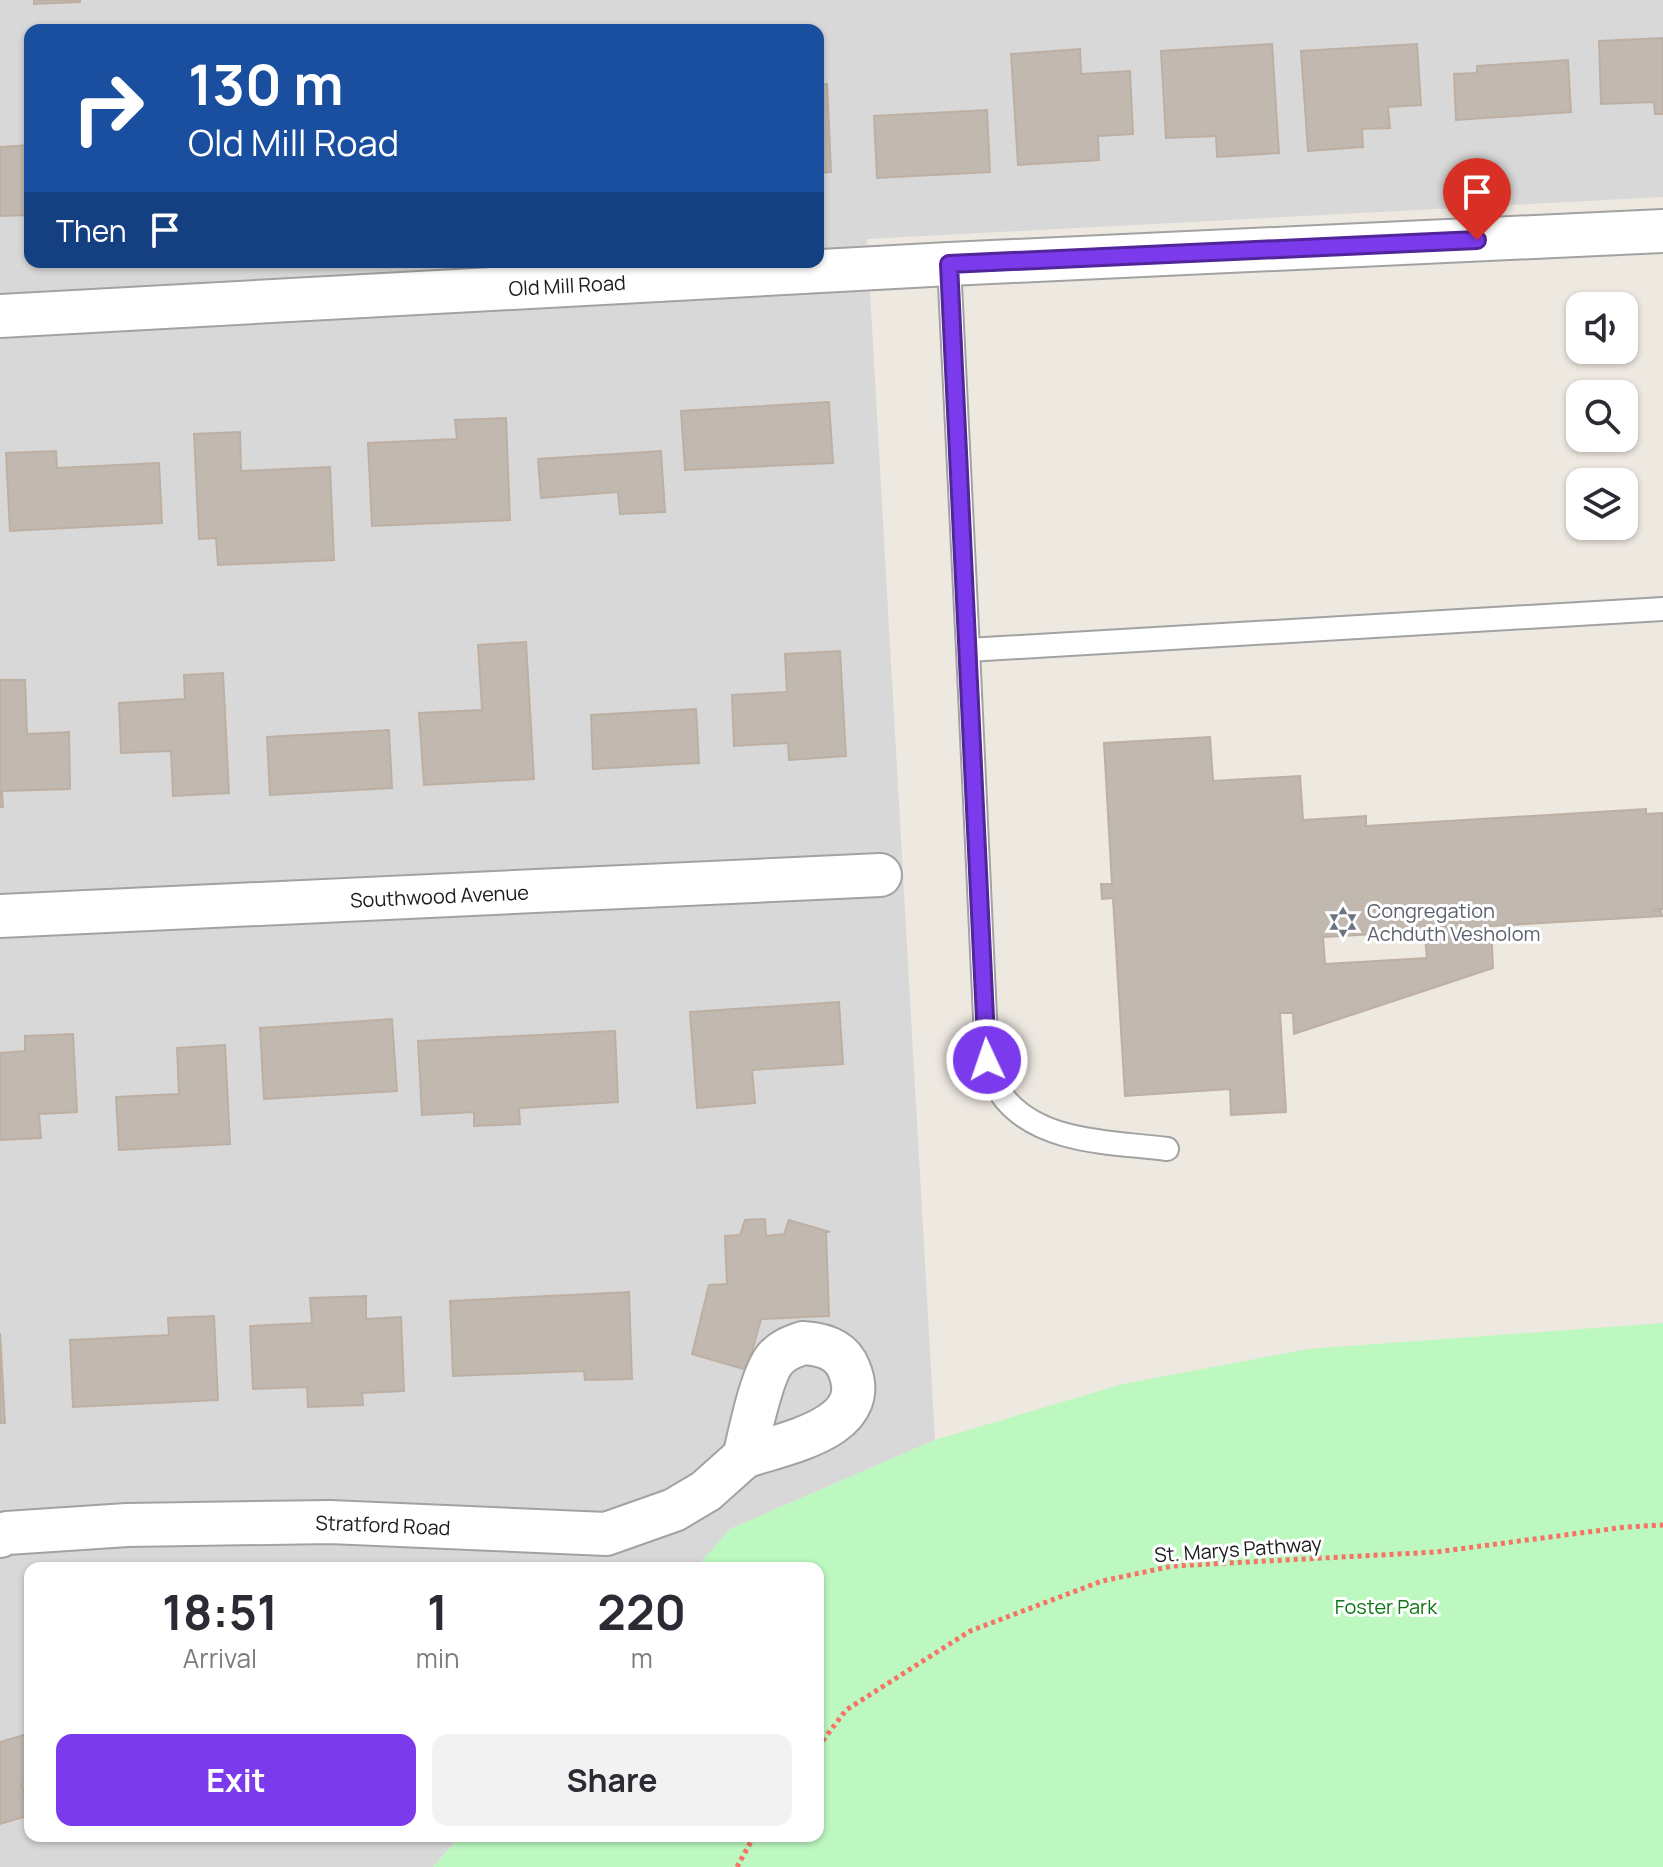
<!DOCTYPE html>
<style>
:root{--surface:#fff;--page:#f2f2f3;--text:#2b2b33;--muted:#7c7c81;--accent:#7c3aed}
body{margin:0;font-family:Manrope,sans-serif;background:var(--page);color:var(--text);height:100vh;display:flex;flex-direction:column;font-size:30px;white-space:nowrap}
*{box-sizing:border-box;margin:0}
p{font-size:26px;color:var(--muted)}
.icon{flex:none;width:44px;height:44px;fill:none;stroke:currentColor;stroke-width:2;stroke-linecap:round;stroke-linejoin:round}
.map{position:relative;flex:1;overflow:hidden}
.details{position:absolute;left:24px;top:1562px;width:800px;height:280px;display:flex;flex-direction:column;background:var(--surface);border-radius:16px;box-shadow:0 2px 6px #0004}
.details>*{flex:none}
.top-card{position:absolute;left:24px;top:24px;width:800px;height:244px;border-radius:16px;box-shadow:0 2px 6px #0004;background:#1a4fa0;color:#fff;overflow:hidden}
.controls{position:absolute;left:1566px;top:292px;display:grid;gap:16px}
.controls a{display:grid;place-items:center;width:72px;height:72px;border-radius:16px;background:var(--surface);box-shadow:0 2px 6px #0004;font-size:40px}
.pin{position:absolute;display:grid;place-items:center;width:68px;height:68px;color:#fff;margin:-82px -34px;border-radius:50% 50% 50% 0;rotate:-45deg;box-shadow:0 0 8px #0007}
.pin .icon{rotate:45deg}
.me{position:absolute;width:88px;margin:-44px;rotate:357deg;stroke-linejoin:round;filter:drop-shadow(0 0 6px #0008)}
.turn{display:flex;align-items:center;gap:28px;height:168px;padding:0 32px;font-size:36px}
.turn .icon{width:104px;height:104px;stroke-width:2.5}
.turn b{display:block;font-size:56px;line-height:68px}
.then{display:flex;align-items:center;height:76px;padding:0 32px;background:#0003;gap:16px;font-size:30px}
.eta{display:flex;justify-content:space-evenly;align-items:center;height:136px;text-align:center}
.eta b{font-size:48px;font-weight:700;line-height:56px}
.button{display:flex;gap:16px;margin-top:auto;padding:16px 32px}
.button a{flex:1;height:92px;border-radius:16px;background:var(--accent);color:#fff;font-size:32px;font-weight:700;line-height:92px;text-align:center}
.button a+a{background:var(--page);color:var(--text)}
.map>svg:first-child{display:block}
.residential{fill:#d9d8d8;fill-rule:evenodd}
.park{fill:#bcf8c0}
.building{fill:#c1b8b0;stroke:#beafa3;stroke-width:2;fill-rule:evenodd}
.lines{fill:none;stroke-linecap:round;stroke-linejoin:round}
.service-casing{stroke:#a2a2a2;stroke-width:26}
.minor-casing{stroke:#a2a2a2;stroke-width:46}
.path{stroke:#f87366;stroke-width:5;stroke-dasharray:4 4;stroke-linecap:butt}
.service{stroke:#fff;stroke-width:22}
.minor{stroke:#fff;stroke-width:42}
.route-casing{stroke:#51269a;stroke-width:20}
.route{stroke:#7c3aed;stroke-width:14}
.labels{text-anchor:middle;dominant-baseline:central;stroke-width:6;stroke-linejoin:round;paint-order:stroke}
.street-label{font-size:20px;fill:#1b1b1b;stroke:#fff}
.worship-label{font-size:20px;fill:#5b616d;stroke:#fff;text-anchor:start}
.park-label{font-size:20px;fill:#0c7614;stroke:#fff}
</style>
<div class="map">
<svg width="1663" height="1867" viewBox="0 0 1663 1867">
<rect width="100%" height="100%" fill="#ede8e0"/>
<path class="residential" d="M0,0H1663V197L867,239L935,1440L730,1529L696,1568H30V1836H460L433,1867H0ZM30,30H818V262H30Z"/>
<path class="park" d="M1663,1323V1867H433L460,1836H818V1568H696L730,1529L935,1440L1123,1384L1308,1349Z"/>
<path class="building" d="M34,0H80V2L34,4Z
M1663,38V114H1655L1654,102L1601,104L1599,41Z
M1272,44L1279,153L1217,157L1216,136L1166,138L1161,51Z
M1417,44L1421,105L1388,107L1390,128L1362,129L1363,147L1308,151L1301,51Z
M1080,49L1081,74L1130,71L1133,134L1098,136L1099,160L1018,165L1011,54Z
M1568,60L1571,112L1456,120L1454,74L1477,73V66Z
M827,84L831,172L818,173V85Z
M987,110L990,172L877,178L874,116Z
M30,145V215L0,216V147Z
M829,402L833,463L685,470L681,411Z
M506,418L510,520L372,526L368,443L457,439L455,420Z
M240,432L241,471L330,467L334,560L218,565L216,538L199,539L194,434Z
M56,451L57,468L159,463L162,523L10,531L6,453Z
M661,451L665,512L620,514L618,492L541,498L538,459Z
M526,642L534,779L424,785L419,713L482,710L478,645Z
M840,651L846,756L789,760L788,743L734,746L732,695L787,692L785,654Z
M223,673L229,793L173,796L171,751L121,753L119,703L185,699L184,675Z
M0,680H25L27,734L69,732L70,789L2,791L3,807H0Z
M696,709L699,763L593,769L591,715Z
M389,730L392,788L270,795L267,737Z
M1210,737L1213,781L1300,776L1303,820L1366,816V826L1646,809V814L1663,813V909L1652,910L1661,911L1662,916L1491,926L1493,968L1294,1034L1293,1013H1280L1286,1112L1231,1115L1230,1089L1125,1096L1113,898L1102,899L1101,884H1112L1104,743ZM1428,931V936L1425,937L1427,958L1325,964L1323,937Z
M839,1002L843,1064L752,1070L755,1103L697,1108L690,1012Z
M392,1019L397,1091L264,1099L260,1028Z
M615,1031L618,1102L519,1108L520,1124L474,1126V1112L422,1115L418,1041Z
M73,1034L77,1112L39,1114L41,1138L0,1140V1053L25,1051V1036Z
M225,1045L230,1144L119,1150L116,1097L179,1094L177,1048Z
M765,1219L766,1236L784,1234L789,1220L830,1232H826L829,1316L761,1319L747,1370L692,1354L709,1285L727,1284L725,1236L740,1235L745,1220Z
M629,1292L632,1379L585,1380L584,1371L453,1376L450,1301Z
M366,1296V1319L401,1317L404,1391L362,1393L363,1405L308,1407L307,1387L253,1389L250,1326L312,1323L310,1298Z
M214,1316L218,1400L73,1407L70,1340L169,1335L168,1318Z
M0,1333L5,1423H0Z
M30,1733V1781L22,1784L30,1815L0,1824V1742Z"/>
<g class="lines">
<g class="service-casing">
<path id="service" d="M949,264L968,650L1663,609
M968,650L987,1060C992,1072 997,1089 1005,1099C1042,1144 1114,1142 1167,1149"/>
</g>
<g class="minor-casing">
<g id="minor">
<path id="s1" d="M0,316L949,264L1663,231"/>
<path id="s2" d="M0,916L880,875"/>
<path d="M803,1343C822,1344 841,1349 849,1369C874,1429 783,1443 744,1457C750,1434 761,1376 775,1359C783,1350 792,1347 803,1343Z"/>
<path id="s3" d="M0,1536L7,1533L127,1525L330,1522L606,1534L674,1510L706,1491L744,1457"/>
</g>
</g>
<path class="path" d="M818,1747L846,1710L970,1631L1102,1581L1173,1566L1436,1552L1626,1527L1663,1525
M737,1867L754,1836"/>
<use href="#service" class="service"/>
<use href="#minor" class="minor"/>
</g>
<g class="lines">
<g class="route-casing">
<path id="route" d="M987,1060L949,264L1477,240"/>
</g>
<use href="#route" class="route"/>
</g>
<defs>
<g id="synagogue-bare" transform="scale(2.4)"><path d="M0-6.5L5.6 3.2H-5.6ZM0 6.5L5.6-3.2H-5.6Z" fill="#6b7280" stroke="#fff" stroke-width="2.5" paint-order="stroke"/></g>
</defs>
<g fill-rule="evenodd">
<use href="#synagogue-bare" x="1343" y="922"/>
</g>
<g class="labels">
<g class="street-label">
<text stroke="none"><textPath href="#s1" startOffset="568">Old Mill Road</textPath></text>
<text stroke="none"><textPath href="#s2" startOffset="440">Southwood Avenue</textPath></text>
<text stroke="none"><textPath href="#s3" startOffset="384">Stratford Road</textPath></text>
<text transform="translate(1238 1549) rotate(-4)">St. Marys Pathway</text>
</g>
<g class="worship-label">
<text x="1367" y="910">Congregation<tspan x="1367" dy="23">Achduth Vesholom</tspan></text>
</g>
<g class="park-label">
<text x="1386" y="1606">Foster Park</text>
</g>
</g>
</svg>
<div class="controls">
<a><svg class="icon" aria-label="sound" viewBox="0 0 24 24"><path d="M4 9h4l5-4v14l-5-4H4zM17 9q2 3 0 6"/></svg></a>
<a><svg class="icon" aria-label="search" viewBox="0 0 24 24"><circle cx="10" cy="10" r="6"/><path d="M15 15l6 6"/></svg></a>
<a><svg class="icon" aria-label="layers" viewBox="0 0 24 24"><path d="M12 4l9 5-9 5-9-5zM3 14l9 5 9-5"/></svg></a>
</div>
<div class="pin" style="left:1477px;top:240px;background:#d93025"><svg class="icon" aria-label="arrive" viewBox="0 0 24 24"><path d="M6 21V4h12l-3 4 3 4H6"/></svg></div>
<svg class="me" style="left:987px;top:1060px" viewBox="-20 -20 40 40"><circle r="17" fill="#7c3aed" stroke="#fff" stroke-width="3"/><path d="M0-11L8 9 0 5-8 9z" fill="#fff"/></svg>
<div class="top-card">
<div class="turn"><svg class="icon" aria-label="right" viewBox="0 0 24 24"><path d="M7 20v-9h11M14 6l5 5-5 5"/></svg><div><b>130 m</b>Old Mill Road</div></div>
<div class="then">Then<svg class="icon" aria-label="arrive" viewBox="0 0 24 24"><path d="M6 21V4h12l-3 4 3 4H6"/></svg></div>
</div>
<section class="details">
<div class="eta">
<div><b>18:51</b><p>Arrival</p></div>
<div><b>1</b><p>min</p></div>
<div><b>220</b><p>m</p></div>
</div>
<div class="button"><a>Exit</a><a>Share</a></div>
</section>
</div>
